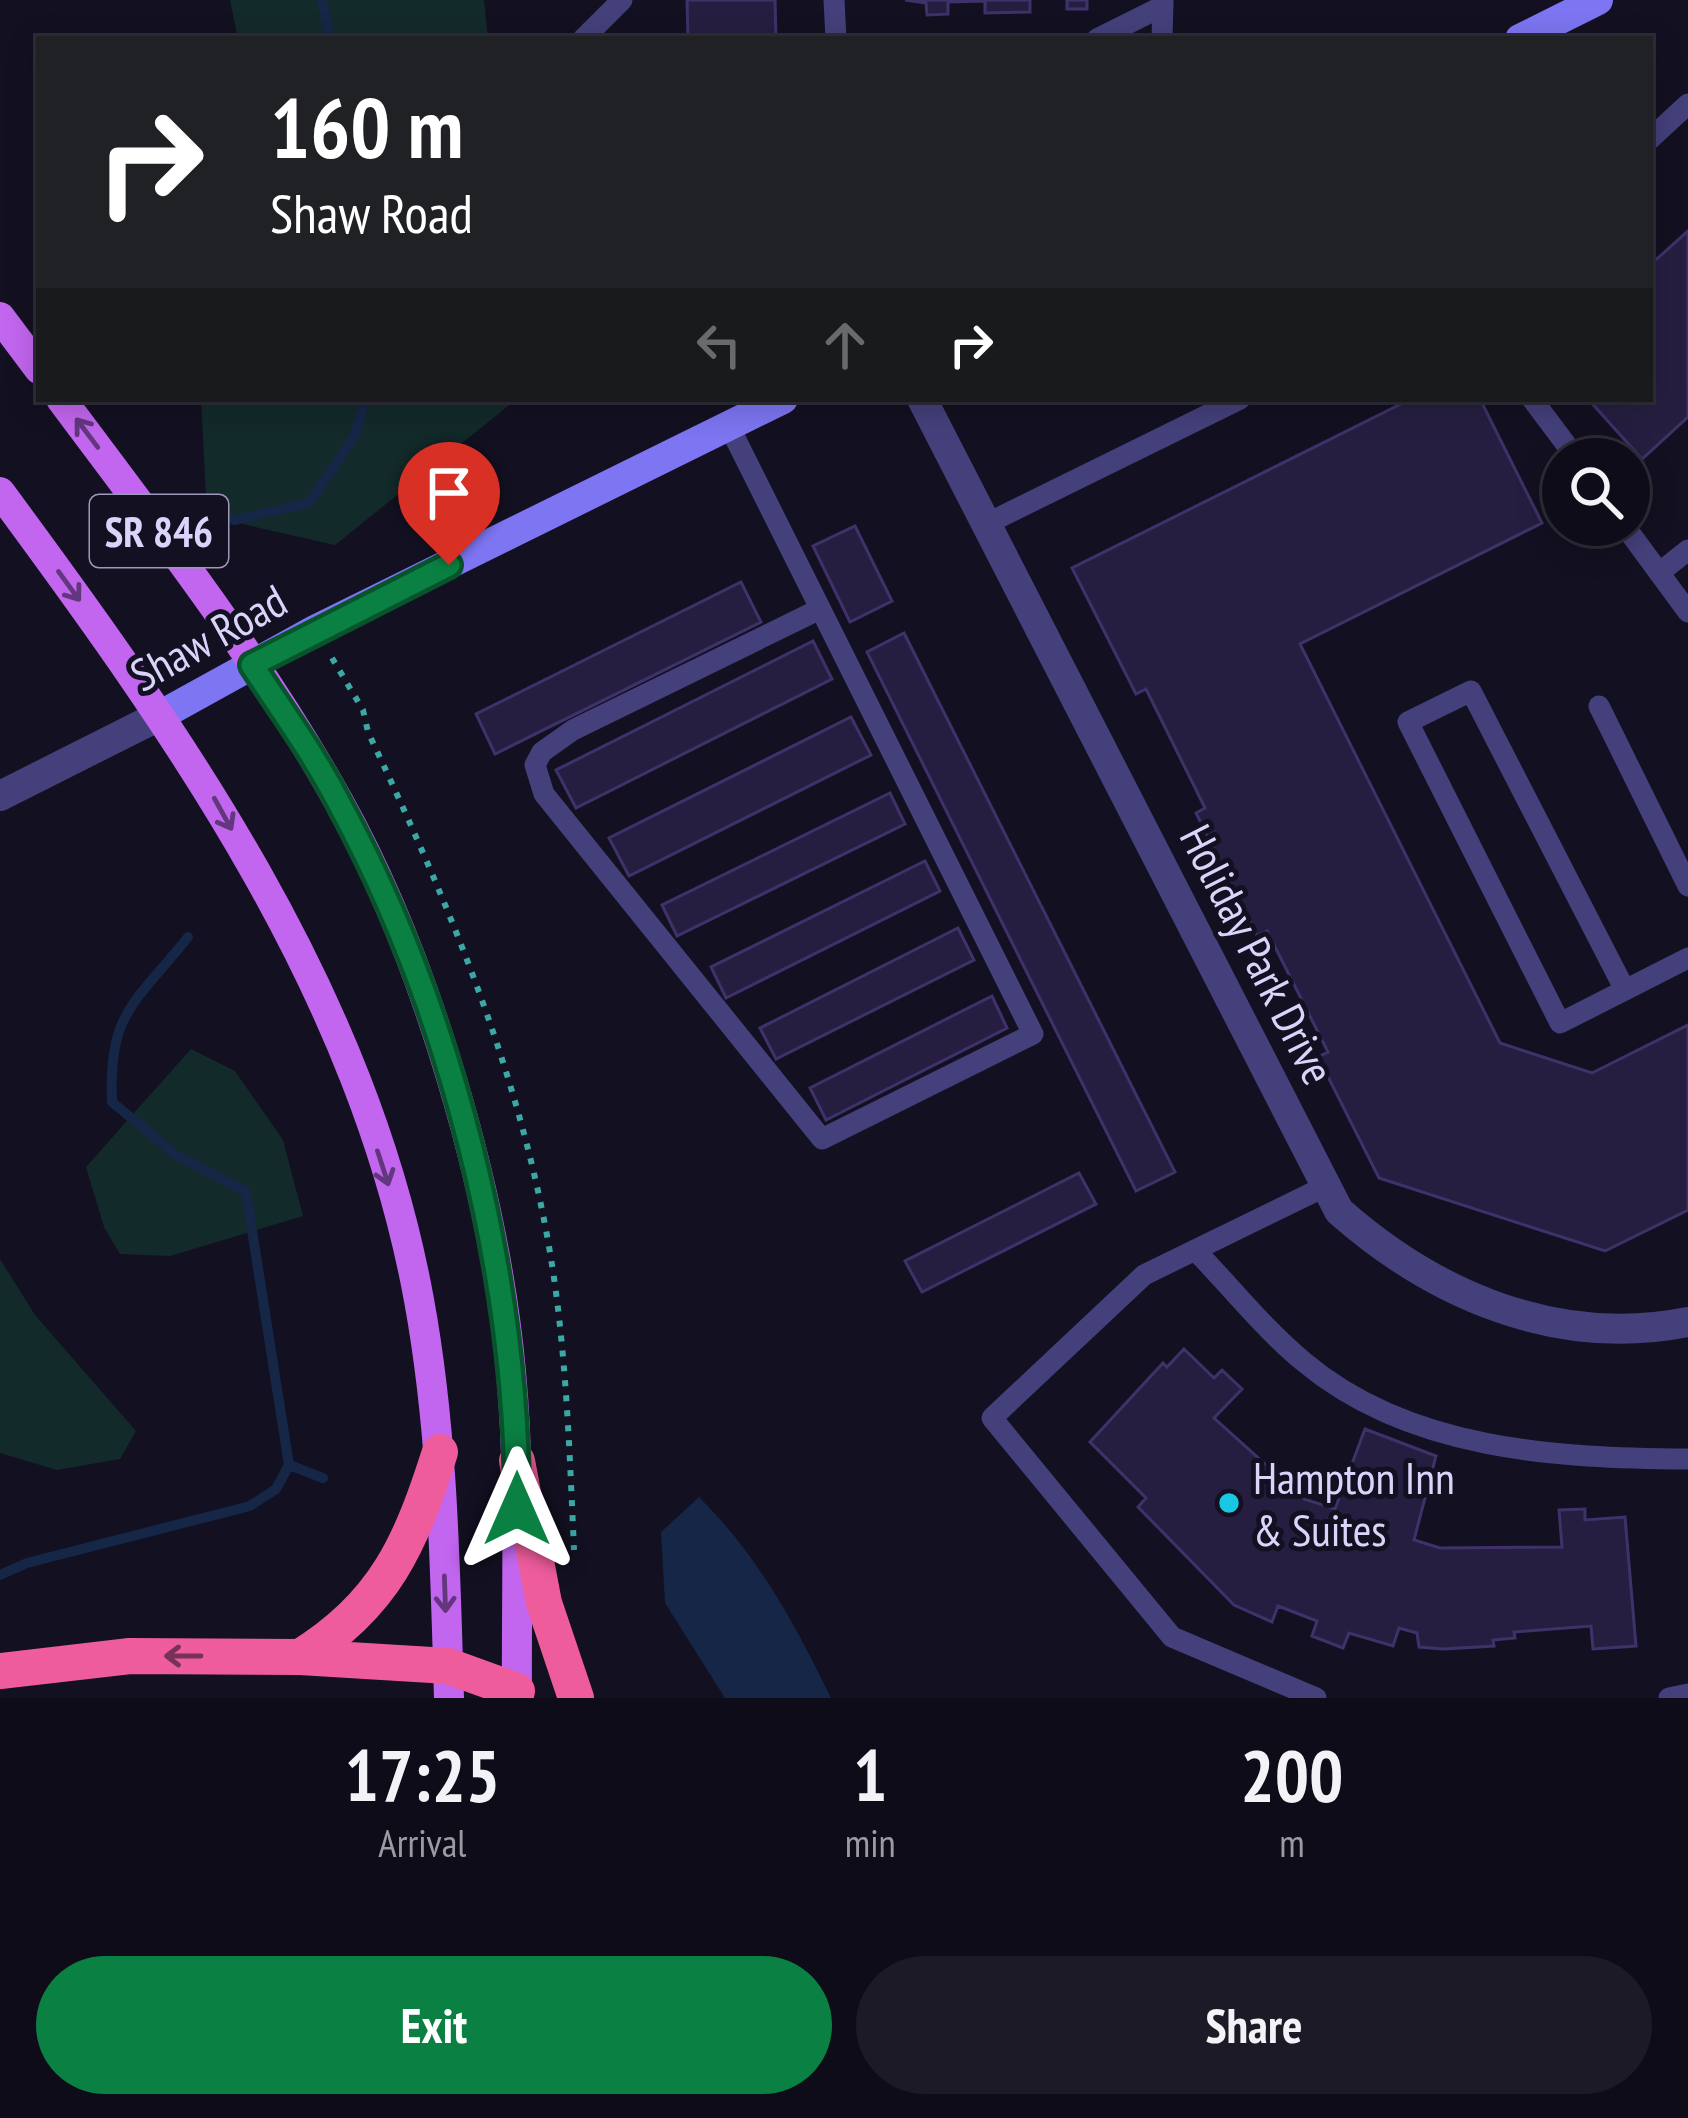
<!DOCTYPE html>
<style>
:root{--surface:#0e0c19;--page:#1c1a26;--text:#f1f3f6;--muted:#9b9ba2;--line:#2e2c38;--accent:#0b8043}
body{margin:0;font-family:"PT Sans Narrow",sans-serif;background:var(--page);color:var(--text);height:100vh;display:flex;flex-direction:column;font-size:45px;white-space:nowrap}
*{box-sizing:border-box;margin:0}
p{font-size:39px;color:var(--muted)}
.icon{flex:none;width:66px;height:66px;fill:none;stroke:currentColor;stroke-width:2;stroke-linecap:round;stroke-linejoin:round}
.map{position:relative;height:1698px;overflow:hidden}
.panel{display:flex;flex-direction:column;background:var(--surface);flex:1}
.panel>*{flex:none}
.guide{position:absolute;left:36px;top:36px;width:1617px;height:366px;border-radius:0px;box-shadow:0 6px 30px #0003,0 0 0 3px var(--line);background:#202124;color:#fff;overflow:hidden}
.tools{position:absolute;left:1542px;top:438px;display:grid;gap:24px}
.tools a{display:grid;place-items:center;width:108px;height:108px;border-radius:50%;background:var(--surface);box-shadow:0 6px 30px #0003,0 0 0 3px var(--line);font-size:60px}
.pin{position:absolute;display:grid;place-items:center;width:102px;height:102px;color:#fff;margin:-123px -51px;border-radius:50% 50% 50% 0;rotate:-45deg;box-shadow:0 0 12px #0007}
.pin .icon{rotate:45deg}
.me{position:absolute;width:132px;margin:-66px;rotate:0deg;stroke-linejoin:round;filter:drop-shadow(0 0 9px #0008)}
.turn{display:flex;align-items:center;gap:42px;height:252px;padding:0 36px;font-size:54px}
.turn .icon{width:156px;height:156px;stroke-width:2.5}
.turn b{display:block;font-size:84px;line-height:102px}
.lanes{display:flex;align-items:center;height:114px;padding:0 36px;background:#0003;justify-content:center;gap:60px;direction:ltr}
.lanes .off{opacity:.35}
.eta{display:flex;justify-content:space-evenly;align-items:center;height:204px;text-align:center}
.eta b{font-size:72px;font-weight:700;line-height:84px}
.button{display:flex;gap:24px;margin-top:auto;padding:24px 36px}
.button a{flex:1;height:138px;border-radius:72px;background:var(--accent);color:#fff;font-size:48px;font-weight:700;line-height:138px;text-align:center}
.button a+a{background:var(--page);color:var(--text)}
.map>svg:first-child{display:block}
.green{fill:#132a2a}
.water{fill:#152646}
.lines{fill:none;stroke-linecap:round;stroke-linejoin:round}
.stream{stroke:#152646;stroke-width:10}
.building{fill:#261e40;stroke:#3f326a;stroke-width:3}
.path{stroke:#3ba8a6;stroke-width:6;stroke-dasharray:6 9;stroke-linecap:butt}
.service{stroke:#44407b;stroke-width:21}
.minor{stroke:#44407b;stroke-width:30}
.tertiary{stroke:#44407b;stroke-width:30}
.secondary{stroke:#7d75f1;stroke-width:30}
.primary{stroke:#c266ef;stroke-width:30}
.motorway{stroke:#ee5c9c;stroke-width:36}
.oneway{stroke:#62377e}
.oneway2{stroke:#763258}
.route-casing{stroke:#07532c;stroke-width:30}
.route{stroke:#0b8043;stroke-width:21}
.poi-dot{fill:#17c7e4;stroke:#131021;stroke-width:4.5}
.labels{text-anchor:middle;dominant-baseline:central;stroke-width:10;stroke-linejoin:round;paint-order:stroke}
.shield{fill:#131021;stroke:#9e99ba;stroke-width:3}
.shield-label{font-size:42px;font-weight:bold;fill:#dad4fb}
.street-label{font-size:45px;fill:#dad4fb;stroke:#131021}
.poi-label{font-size:45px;fill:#dad4fb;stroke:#131021;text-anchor:start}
</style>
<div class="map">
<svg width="1688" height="1698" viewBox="0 0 1688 1698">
<rect width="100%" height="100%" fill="#131021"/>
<path class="green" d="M230,0H484L488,39H238Z
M201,399H517L335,545L207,516Z
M191,1049L235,1071L283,1140L303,1216L170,1256L120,1254L104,1227L86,1167Z
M0,1259L35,1315L136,1431L120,1459L57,1470L0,1453Z"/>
<path class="water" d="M699,1497C759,1557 794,1622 831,1698H725L665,1603L661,1532Z"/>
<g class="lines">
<path class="stream" d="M322,0L330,39
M234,520L309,503L355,435L365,399
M289,1465L323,1478
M0,1575L27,1563L250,1506L276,1489L289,1465L246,1192L176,1155L112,1102C108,1012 135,1004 188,937"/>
</g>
<path class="building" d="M687,0H775L776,39H688Z
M905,0H1030V12L985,13V1L948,2V14L927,15L926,3Z
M1067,0H1087V9H1067Z
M1688,231V417L1642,459L1588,399H1650V265Z
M1411,399H1480L1542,523L1300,644L1500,1043L1592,1073L1688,1025V1210L1605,1251L1379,1178L1318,1057L1328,1052L1267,931L1257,936L1196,813L1205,808L1146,689L1136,694L1072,568Z
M855,526L892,601L850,622L813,546Z
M741,582L761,622L495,754L476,714Z
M904,633L1175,1172L1136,1191L867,652Z
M813,641L832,679L576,808L556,770Z
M851,717L871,755L629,876L609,838Z
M890,793L905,824L677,936L662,905Z
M925,861L940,891L726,998L711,967Z
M958,928L974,960L776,1059L760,1028Z
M992,996L1007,1028L826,1120L810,1088Z
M1079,1173L1096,1204L922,1292L905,1261Z
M1184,1349L1214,1378L1222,1370L1242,1389L1214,1418L1304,1499L1335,1509L1365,1429L1436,1456L1414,1540L1440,1548L1562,1547L1559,1510L1585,1509V1520L1625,1517L1636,1646L1593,1649L1591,1626L1514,1632L1515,1638L1493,1640L1494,1646L1443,1649L1419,1647L1417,1633L1399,1628L1393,1646L1349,1633L1343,1648L1312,1636L1317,1621L1278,1606L1272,1622L1234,1605L1138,1507L1146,1498L1090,1442L1163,1363L1167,1367Z"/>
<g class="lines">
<path class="path" d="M332,658L363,710L368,732C451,908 528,1091 555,1285C567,1373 570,1461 574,1550"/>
<path class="service" d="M834,0L836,39
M583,39L622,0
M1097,39L1163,6
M1162,39L1163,0
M1650,139L1688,104
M1532,399L1577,459
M728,424L1033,1034L822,1139L544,794L535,765L542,752L573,730L820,609
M986,524L1240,399
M1624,525L1688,612
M1659,573L1688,550
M1599,706L1688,886
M1625,990L1471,691L1408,722L1560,1023L1688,958
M1195,1250C1231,1287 1265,1330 1304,1362C1410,1451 1558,1458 1688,1459
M1316,1698L1172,1637L992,1418L1144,1275L1326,1186
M1669,1698L1688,1694"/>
<path class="minor" d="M922,399L1339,1211C1435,1296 1558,1348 1688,1322"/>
<path class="tertiary" d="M0,796L163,714"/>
<path class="secondary" d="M1520,39L1598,0
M163,714L315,630L783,399"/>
<path class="primary" d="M0,317L39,369
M61,399C158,529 260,660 339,802C426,958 495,1194 511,1372C521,1480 516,1589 517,1698
M0,492C181,737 363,993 419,1300C443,1431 445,1564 449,1698"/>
<path class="motorway" d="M517,1461L544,1603L576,1698
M300,1657C385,1605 411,1543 440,1452
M0,1671L130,1656L300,1657L448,1666L517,1691"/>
</g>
<defs><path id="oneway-shaft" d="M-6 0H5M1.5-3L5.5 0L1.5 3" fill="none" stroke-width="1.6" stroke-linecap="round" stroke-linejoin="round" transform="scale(3)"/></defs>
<g class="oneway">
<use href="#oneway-shaft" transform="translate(87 433) rotate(-127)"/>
<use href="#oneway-shaft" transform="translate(69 586) rotate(54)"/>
<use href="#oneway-shaft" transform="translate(223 814) rotate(61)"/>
<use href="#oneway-shaft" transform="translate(383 1168) rotate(72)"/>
<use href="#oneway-shaft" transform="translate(445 1594) rotate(88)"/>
</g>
<use class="oneway2" href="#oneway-shaft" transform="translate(183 1656) rotate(-180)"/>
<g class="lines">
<g class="route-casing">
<path id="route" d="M449,565L252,665C282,711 315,756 340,805C451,1010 518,1276 517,1509"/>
</g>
<use href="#route" class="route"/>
</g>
<circle class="poi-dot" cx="1229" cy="1503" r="12"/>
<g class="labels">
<rect class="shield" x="90" y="495" width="138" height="72" rx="9"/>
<g class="shield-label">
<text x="159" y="531">SR 846</text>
</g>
<g class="street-label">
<text transform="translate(208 637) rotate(-29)">Shaw Road</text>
<text transform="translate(1258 954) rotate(63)">Holiday Park Drive</text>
</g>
<g class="poi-label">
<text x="1253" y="1477">Hampton Inn<tspan x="1253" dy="52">&amp; Suites</tspan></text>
</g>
</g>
</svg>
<div class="tools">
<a><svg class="icon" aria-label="search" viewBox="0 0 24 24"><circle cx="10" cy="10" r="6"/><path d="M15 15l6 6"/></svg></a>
</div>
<div class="pin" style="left:449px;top:565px;background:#d93025"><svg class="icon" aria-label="arrive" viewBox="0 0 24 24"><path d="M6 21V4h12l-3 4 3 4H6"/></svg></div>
<svg class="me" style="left:517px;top:1509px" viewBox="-20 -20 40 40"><path d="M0-17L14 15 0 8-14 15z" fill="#0b8043" stroke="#fff" stroke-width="4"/></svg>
<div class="guide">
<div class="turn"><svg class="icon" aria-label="right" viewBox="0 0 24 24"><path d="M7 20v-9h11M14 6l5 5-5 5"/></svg><div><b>160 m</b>Shaw Road</div></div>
<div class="lanes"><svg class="icon off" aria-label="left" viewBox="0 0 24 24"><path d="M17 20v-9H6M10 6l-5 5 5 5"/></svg><svg class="icon off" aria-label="ahead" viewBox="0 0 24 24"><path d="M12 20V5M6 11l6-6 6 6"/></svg><svg class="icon" aria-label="right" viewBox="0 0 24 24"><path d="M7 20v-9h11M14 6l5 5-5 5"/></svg></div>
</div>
</div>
<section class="panel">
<div class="eta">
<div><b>17:25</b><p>Arrival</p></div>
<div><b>1</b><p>min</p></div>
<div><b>200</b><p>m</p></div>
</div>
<div class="button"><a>Exit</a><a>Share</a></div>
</section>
